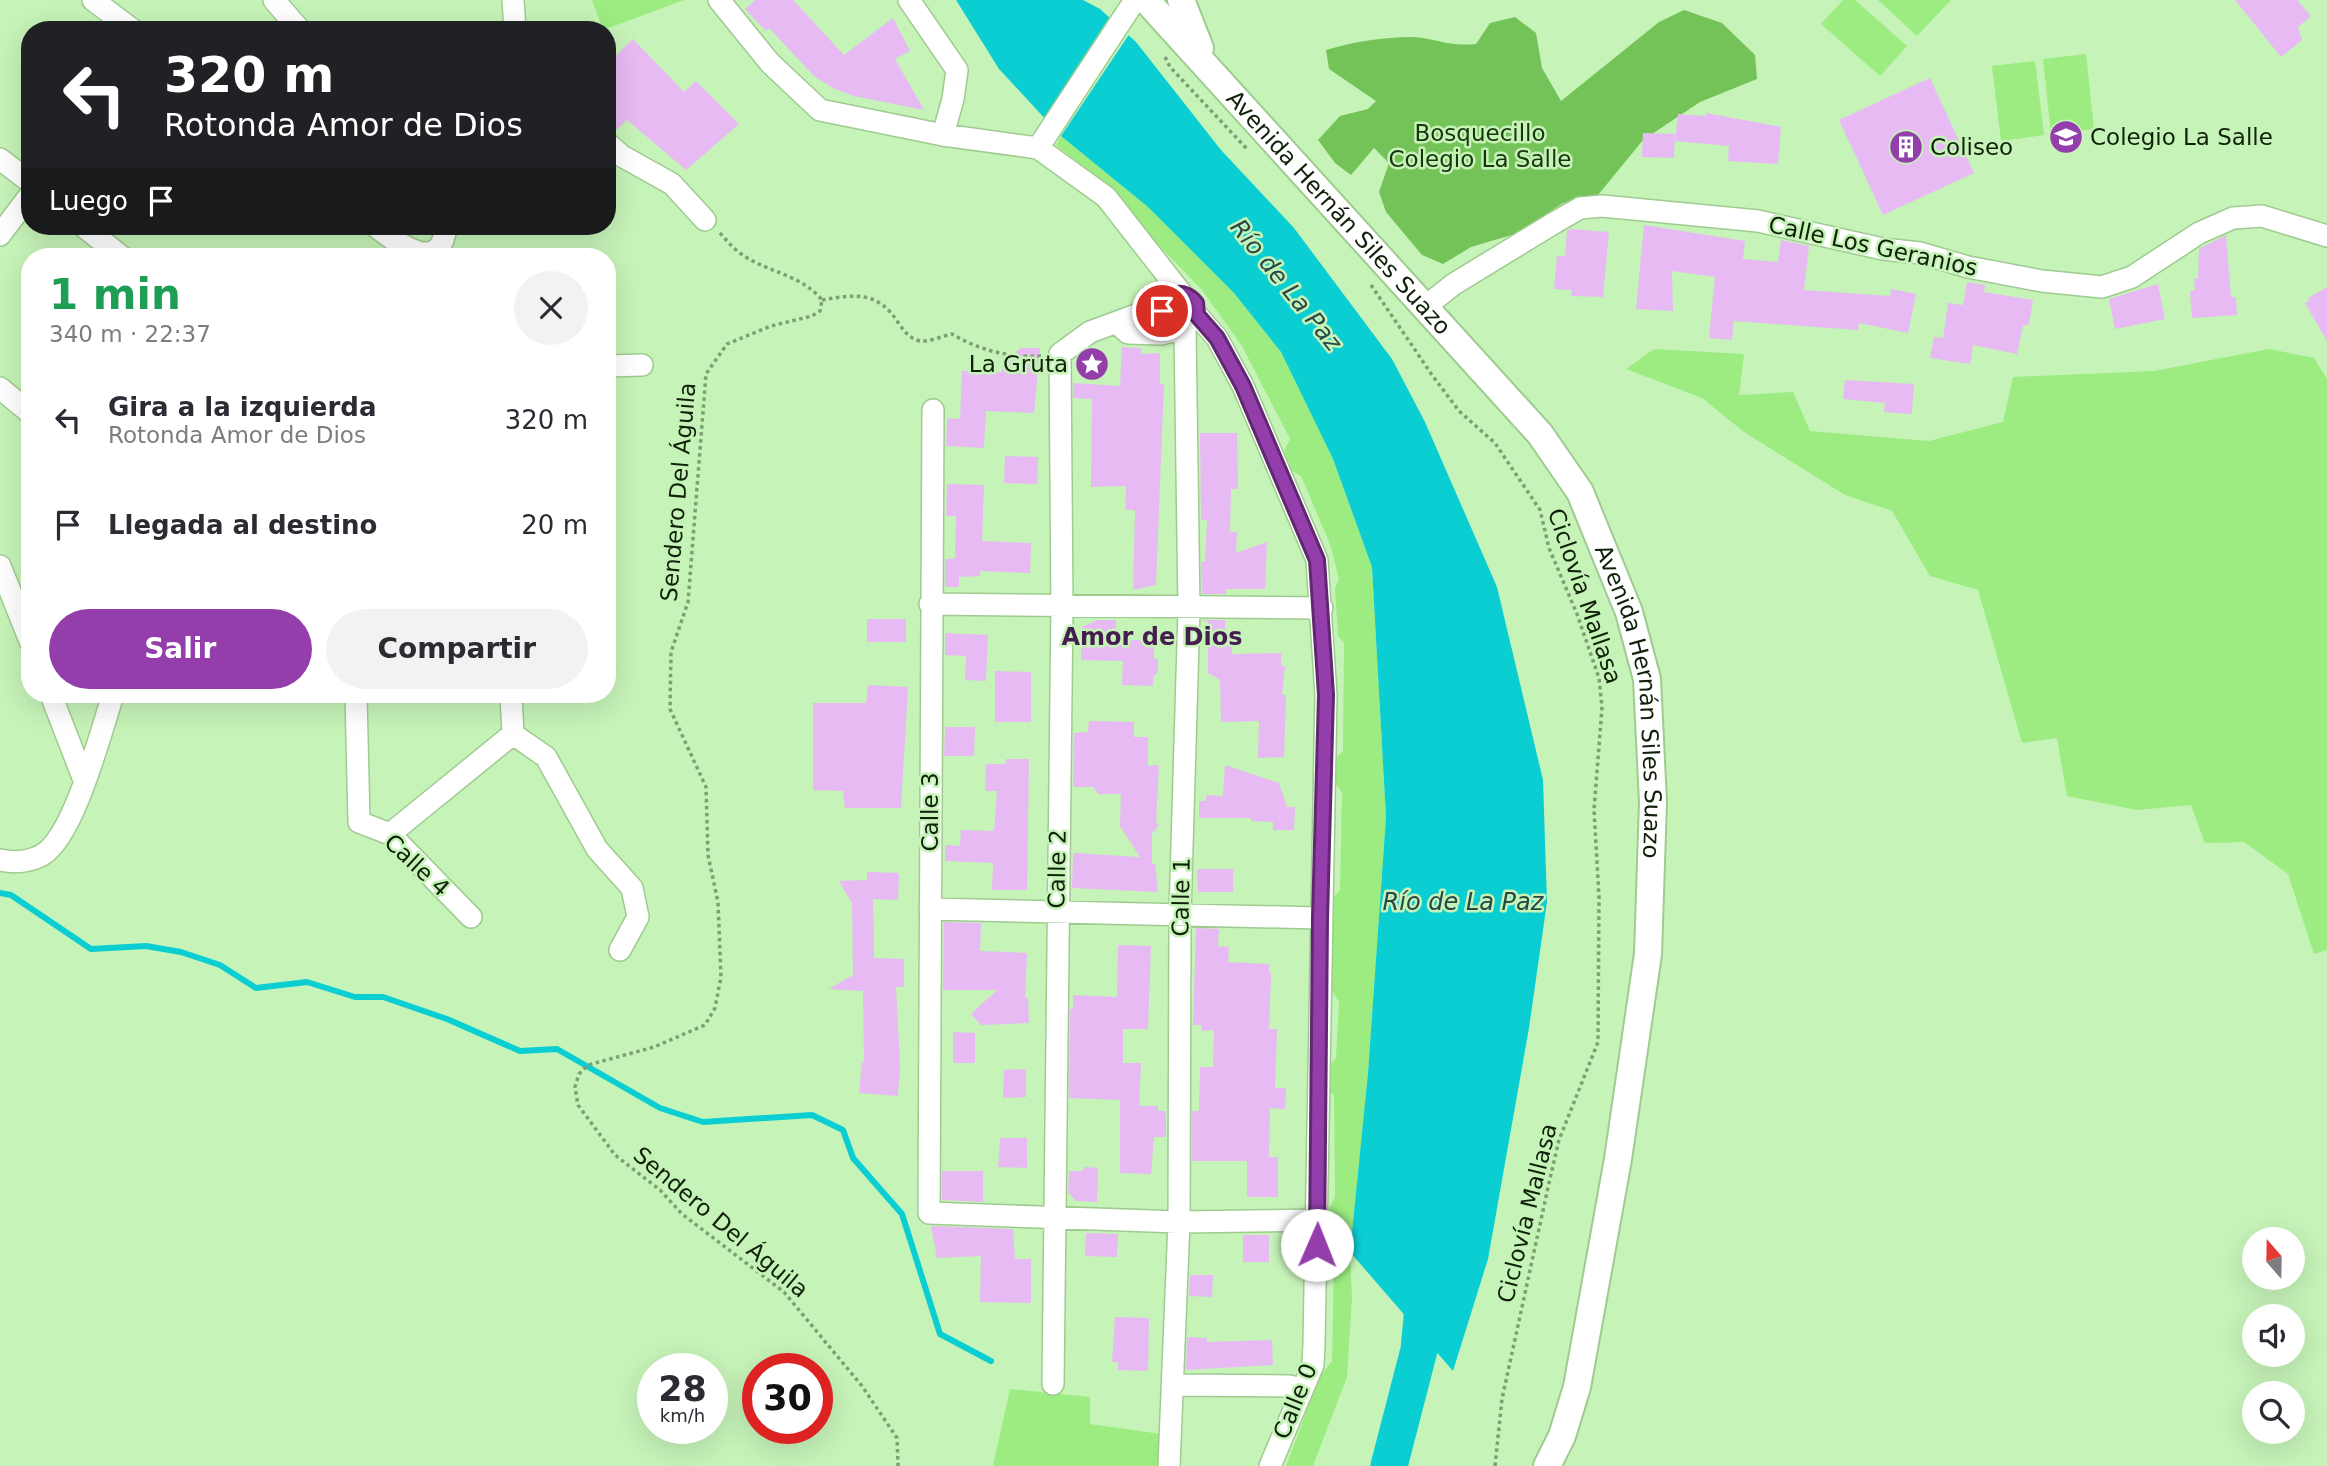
<!DOCTYPE html>
<html lang="es">
<meta charset="utf-8">
<style>
:root{--surface:#fff;--page:#f2f2f3;--text:#2b2b33;--muted:#7c7c81;--accent:#933eab}
body{margin:0;font-family:"DejaVu Sans",sans-serif;background:var(--page);color:var(--text);height:100vh;display:flex;flex-direction:column;font-size:26px;white-space:nowrap}
*{box-sizing:border-box;margin:0}
p{font-size:23px;color:var(--muted)}
.icon{flex:none;width:38px;height:38px;fill:none;stroke:currentColor;stroke-width:2;stroke-linecap:round;stroke-linejoin:round}
.map{position:relative;flex:1;overflow:hidden}
.drawer{position:absolute;left:21px;top:248px;width:595px;height:455px;display:flex;flex-direction:column;background:var(--surface);border-radius:28px;box-shadow:0 7px 28px #0002}
.drawer>*{flex:none}
.banner{position:absolute;left:21px;top:21px;width:595px;height:214px;border-radius:28px;box-shadow:0 7px 28px #0002;background:#202124;color:#fff;overflow:hidden}
.needle{width:46px;rotate:340deg}
.tools{position:absolute;left:2242px;top:1227px;display:grid;gap:14px}
.tools a{display:grid;place-items:center;width:63px;height:63px;border-radius:50%;background:var(--surface);box-shadow:0 7px 28px #0002;font-size:35px}
.speed{position:absolute;left:637px;top:1353px;display:flex;gap:14px;font-size:35px;font-weight:700;text-align:center}
.speed>*{display:grid;place-content:center;width:91px;height:91px;border-radius:50%;background:var(--surface);box-shadow:0 7px 28px #0002;line-height:1}
.speed small{font-size:18px;font-weight:400}
.speed .limit{border:10px solid #d22;background:#fff;color:#111}
.pin{position:absolute;display:grid;place-items:center;width:60px;height:60px;color:#fff;margin:-30px;border:4px solid #fff;border-radius:50%;box-shadow:0 2px 7px #0007}
.me{position:absolute;width:77px;margin:-38px;rotate:1deg;stroke-linejoin:round;filter:drop-shadow(0 0 5px #0008)}
.turn{display:flex;align-items:center;gap:24px;height:147px;padding:0 28px;font-size:32px}
.turn .icon{width:91px;height:91px;stroke-width:2.5}
.turn b{display:block;font-size:49px;line-height:60px}
.then{display:flex;align-items:center;height:66px;padding:0 28px;background:#0003;gap:14px;font-size:26px}
.round{display:grid;place-items:center;flex:none;width:74px;height:74px;border-radius:37px;background:var(--page)}
.summary{display:flex;align-items:center;justify-content:space-between;height:119px;padding:0 28px}
h1{font-size:42px;font-weight:600;line-height:52px;color:#1e9e55}
.primary-button{display:flex;gap:14px;margin-top:auto;padding:14px 28px}
.primary-button a{flex:1;height:80px;border-radius:42px;background:var(--accent);color:#fff;font-size:28px;font-weight:600;line-height:80px;text-align:center}
.primary-button a+a{background:var(--page);color:var(--text)}
ul{padding:0;list-style:none}
li{display:flex;align-items:center;gap:21px;height:105px;padding:0 28px}
li div{flex:1}
li b{display:block;font-size:26px}
li em{font-style:normal}
.map>svg:first-child{display:block}
.green{fill:#9cec81}
.forest{fill:#74c358}
.water{fill:#0bced3}
.pier{fill:#c6f3b8}
.lines{fill:none;stroke-linecap:round;stroke-linejoin:round}
.stream{stroke:#0bced3;stroke-width:6}
.river{stroke:#0bced3;stroke-width:37}
.building{fill:#e7baf4}
.minor-casing{stroke:#9fcb91;stroke-width:24}
.major-casing{stroke:#9fcb91;stroke-width:30}
.path{stroke:#7d9f72;stroke-width:3.5;stroke-dasharray:3.5 3.5;stroke-linecap:butt}
.minor{stroke:#fff;stroke-width:21}
.major{stroke:#fff;stroke-width:26}
.route-casing{stroke:#60286f;stroke-width:18}
.route{stroke:#933eab;stroke-width:12}
.labels{text-anchor:middle;dominant-baseline:central;stroke-width:5;stroke-linejoin:round;paint-order:stroke}
.park-label{font-size:23px;fill:#17360b;stroke:#c6f3b8}
.poi-label{font-size:23px;fill:#10210a;stroke:#c6f3b8;text-anchor:start}
.street-label{font-size:23px;fill:#10210a;stroke:#c6f3b8}
.water-label{font-size:24px;font-style:italic;fill:#274849;stroke:#c6f3b8}
.neighbourhood-label{font-size:24px;font-weight:bold;fill:#461d51;stroke:#c6f3b8}
</style>
<div class="map">
<svg width="2327" height="1466" viewBox="0 0 2327 1466">
<rect width="100%" height="100%" fill="#c6f3b8"/>
<path class="green" d="M592,0H684L603,30Z
M1843,0H1855L1907,46L1880,76L1821,24Z
M1878,0H1951L1917,36Z
M2086,54L2094,129L2051,134L2043,59Z
M2035,61L2044,135L2001,141L1992,66Z
M1061,136L1148,207L1234,293L1281,352L1333,459L1372,567L1386,817L1368,1073L1350,1252L1352,1297L1347,1377L1313,1466H1286L1320,1376L1332,1361L1334,1265C1322,1245 1323,1217 1335,1197L1334,1095L1327,1090V1067L1336,1058L1339,1002L1325,978L1332,899L1340,890L1342,792L1333,780V761L1343,751L1344,643L1338,636L1335,589L1339,579L1330,544L1301,476L1291,470L1284,451L1290,439L1242,346L1202,290L1135,221L1119,194L1056,145Z
M1654,349L1744,354L1739,395L1793,392L1810,431L1929,441L2003,422L2013,377L2154,371L2269,349L2314,358L2327,379V950L2314,954L2288,874L2244,842L2205,843L2191,805L2137,810L2067,796L2057,738L2022,743L1978,590L1930,576L1892,511L1845,495L1744,432L1702,398L1626,369Z
M1010,1389L1090,1397V1424L1161,1434L1159,1466H993Z"/>
<path class="forest" d="M1684,10L1722,23L1755,55L1757,79L1700,102L1643,140L1598,195L1563,203L1515,234L1471,247L1443,264L1422,255L1386,212L1379,192L1389,163L1374,148L1351,175L1335,163L1318,140L1340,116L1368,109L1376,101L1329,69L1326,50C1353,42 1383,37 1412,37C1436,38 1447,47 1476,44L1490,23L1515,17L1536,33L1542,68L1561,101L1659,22Z"/>
<path class="water" d="M956,0H1083L1100,9L1136,42L1221,150L1294,228L1392,359L1425,422L1497,587L1543,780L1547,902L1529,1028L1488,1259L1453,1371L1350,1252L1368,1073L1386,817L1372,567L1333,459L1281,352L1234,293L1148,207L1061,136L999,69Z"/>
<path class="pier" d="M1111,15L1130,33L1061,136L1044,118Z"/>
<g class="lines">
<path class="stream" d="M0,893L11,895L91,949L146,946L181,952L220,965L256,988L307,982L355,997H383L447,1019L520,1051L557,1049L660,1108L703,1122L812,1115L843,1130L853,1158L902,1214L940,1334L991,1361"/>
<path class="river" d="M1389,1466L1419,1350L1425,1286"/>
</g>
<path class="building" d="M755,0H793L844,55L893,18L910,51L895,59L924,110L854,96L835,89L814,76L769,28L766,31L745,9Z
M2235,0H2297L2311,16L2298,27L2302,40L2281,57Z
M633,39L684,92L696,81L739,124L686,170L627,120L614,132L607,130V64Z
M1930,78L1974,173L1883,215L1839,120Z
M1706,113L1781,127L1778,164L1728,161L1729,146L1675,141L1678,114L1706,116Z
M1643,133L1675,134L1674,158L1642,157Z
M1644,225L1745,241L1743,259L1778,262L1781,240L1809,246L1804,290L1890,296L1891,289L1916,294L1908,333L1859,323L1858,330L1734,321L1732,340L1709,338L1715,277L1672,271L1673,311L1636,309Z
M1570,229L1609,232L1603,297L1571,296L1572,290L1554,289L1557,256H1565L1567,231Z
M2226,235L2231,297H2236L2237,315L2192,318L2190,291L2195,290L2194,279H2198L2199,249Z
M1967,282L1985,285L1984,292L2033,300L2029,324L2023,326L2017,354L1973,345L1970,364L1930,358L1934,337L1943,338L1948,303L1963,305Z
M2158,284L2165,319L2115,329L2109,299Z
M2327,287V341L2305,303L2310,300L2308,298Z
M1122,347L1141,348V354L1160,353V384H1164L1156,585L1133,590L1135,510H1125L1126,486L1091,487L1092,399L1073,398V383L1120,386Z
M1021,348H1040L1034,413L986,411L984,448L946,446L947,418L960,419L962,371L1002,372V362Z
M1845,380L1914,384L1912,414L1884,412L1885,403L1843,399Z
M1200,433H1237L1238,489H1231L1230,532H1237L1236,553L1267,542L1265,589H1226V594H1202L1201,561L1205,562L1207,520H1201Z
M1005,456L1038,457L1037,484L1004,483Z
M947,484L984,485L982,541L1031,543L1030,573L980,571V576L959,577V587H945V559L955,558L956,516H946Z
M867,619H906V642H867Z
M1097,620H1116L1115,640H1154V659H1158V672L1153,677V686L1122,685L1123,661L1081,660L1082,627Z
M1202,620H1225V643H1232V654L1281,653V665L1285,667L1282,695H1286L1284,757L1258,758L1259,721L1221,722L1220,680L1208,673V622Z
M945,633L988,635L986,681L965,680L966,656L945,655Z
M995,671L1031,672V722H995Z
M868,685L908,687L901,808H845L843,791L813,790V703H866Z
M1089,721L1134,722V737H1148V766L1159,765L1156,822L1159,825L1152,834V864H1155L1158,892L1072,888L1073,853L1140,857L1120,826L1121,794H1098L1093,787H1073L1074,733L1088,732Z
M945,727H975L974,756H944Z
M1006,759H1029L1027,890H992L993,863L945,861V845L960,846L961,830L994,831L997,791H985L986,764H1006Z
M1225,765L1279,783L1287,807H1295L1294,830H1273V822L1251,821V818H1199V801H1206V795L1223,796Z
M1197,869H1233V892H1198Z
M867,872L899,873L898,900L873,899L874,958L904,959V987H896L900,1065L898,1096L859,1093L862,1062L864,1063L863,991L829,989L853,975L852,903L839,881L867,880Z
M944,922L981,923L980,951L1027,953L1025,998H1028L1029,1023L981,1025L971,1014L997,990H943Z
M1196,928L1219,929L1218,946L1229,947L1228,962L1269,964V973L1271,974L1269,1029H1277L1275,1088H1286L1285,1109L1270,1108L1269,1157H1278V1197H1247V1161H1192V1111H1199L1200,1067H1213L1214,1030L1202,1031V1025H1193Z
M1118,945L1151,946L1148,1029H1123V1063H1141L1139,1106H1158V1111H1166V1137H1154L1151,1174L1120,1173V1100L1069,1098L1070,1009H1073V995L1117,997Z
M953,1032L975,1033V1063H953Z
M1026,1069V1097L1003,1098L1004,1070Z
M1000,1138H1027V1168L998,1167Z
M1085,1167L1098,1168L1097,1202L1076,1201L1068,1192L1069,1171H1082Z
M942,1171H983V1202L942,1200Z
M931,1226L1013,1229L1015,1259H1031V1303L980,1302L981,1256L937,1258Z
M1086,1233L1118,1234L1117,1257L1085,1256Z
M1243,1235H1269V1262H1243Z
M1190,1275H1213L1212,1297L1189,1296Z
M1115,1317L1149,1318L1148,1371L1118,1370V1362H1112Z
M1187,1337L1207,1338V1342L1272,1340L1273,1365L1186,1370Z"/>
<g class="lines">
<g class="minor-casing">
<path id="minor" d="M93,0L133,30
M274,0L300,30
M513,0L515,30
M719,0L770,63L820,110L943,135L1038,148L1106,197L1181,293
M909,0L957,70L953,99L943,135
M607,143L622,156L672,184L705,220
M1038,148L1135,0
M0,159L30,182
M83,226L122,257
M375,226C396,242 441,278 446,226
M0,235L30,195
M1426,306L1454,284L1554,223L1580,208L1602,206L1758,221L1883,249L1920,253L1968,267L2042,281L2102,287L2132,277L2199,233L2233,218L2262,216L2327,236
M1197,315L1217,338L1243,386L1317,560L1326,695L1314,1344L1313,1365L1270,1466
M1118,324L1128,333L1161,334L1180,329
M607,366L642,365
M0,388L30,413
M933,410L929,1213L1179,1222L1318,1220
M0,566L30,641
M930,604L1322,608
M51,695L84,780
M356,695L359,822L390,834L471,917
M511,695L513,734
M513,734L546,757L597,849L632,888L638,917L620,950
M390,834L513,734
M0,860C14,863 29,862 42,855C74,837 101,731 113,695
M930,909L1320,918
M1053,1384L1062,606L1060,354L1090,332L1163,305
M1173,1385L1289,1386L1301,1389
M1169,1466L1179,1222L1180,914L1189,609L1185,328"/>
</g>
<g class="major-casing">
<g id="major">
<path id="s1" d="M1146,0L1540,434L1580,492L1629,612L1647,679L1653,802L1648,954L1618,1159L1577,1387L1562,1436L1547,1466"/>
<path d="M1181,0L1200,48"/>
</g>
</g>
<path class="path" d="M1165,57L1170,67L1248,150
M720,233C726,240 732,247 740,253C765,272 801,274 822,300L820,311L812,316L771,326L727,344L706,374L688,602L671,652L670,709L706,787L708,855L718,902L721,977L715,1008L705,1025L654,1047L588,1065L579,1074L575,1087L578,1105L615,1155L660,1190L682,1214L784,1292L862,1386L897,1438L898,1466
M1371,285L1432,375L1459,411L1495,443L1540,510L1549,548L1577,614L1599,678L1602,707L1594,810L1599,897L1598,1042L1559,1140L1549,1183L1502,1399L1495,1466
M822,300C855,294 879,291 899,324C905,332 909,338 920,341C929,342 943,336 952,334C979,350 1009,358 1041,356"/>
<use href="#minor" class="minor"/>
<use href="#major" class="major"/>
</g>
<g class="lines">
<g class="route-casing">
<path id="route" d="M1162,311C1165,292 1184,288 1196,303L1197,315L1217,338L1243,386L1317,560L1326,695L1320,918L1317,1245"/>
</g>
<use href="#route" class="route"/>
</g>
<defs>
<g id="school-disc" transform="scale(1.75)"><circle r="9.5" fill="#933eab" stroke="#c6f3b8"/><path d="M0-5L7-2L0 1L-7-2ZM-4 1L0 2.5L4 1V4Q0 6-4 4Z" fill="#fff"/></g>
<g id="building-disc" transform="scale(1.75)"><circle r="9.5" fill="#933eab" stroke="#c6f3b8"/><path d="M-4-6H4V6H1V3H-1V6H-4ZM-2.5-4.3h1.7v1.8h-1.7ZM.8-4.3h1.7v1.8H.8ZM-2.5-1h1.7V.8h-1.7ZM.8-1h1.7V.8H.8Z" fill="#fff"/></g>
<g id="sight-disc" transform="scale(1.75)"><circle r="9.5" fill="#933eab" stroke="#c6f3b8"/><path d="M0-6L1.8-2.2L6-1.7L2.9 1.2L3.7 5.4L0 3.3L-3.7 5.4L-2.9 1.2L-6-1.7L-1.8-2.2Z" fill="#fff"/></g>
</defs>
<g fill-rule="evenodd">
<use href="#school-disc" x="2066" y="137"/>
<use href="#building-disc" x="1906" y="147"/>
<use href="#sight-disc" x="1092" y="364"/>
</g>
<g class="labels">
<g class="park-label">
<text x="1480" y="133">Bosquecillo<tspan x="1480" dy="26">Colegio La Salle</tspan></text>
</g>
<g class="poi-label">
<text x="2090" y="137">Colegio La Salle</text>
<text x="1930" y="147">Coliseo</text>
<text x="1068" y="364" text-anchor="end">La Gruta</text>
</g>
<g class="street-label">
<text stroke="none"><textPath href="#s1" startOffset="287">Avenida Hernán Siles Suazo</textPath></text>
<text transform="translate(1873 246) rotate(12)">Calle Los Geranios</text>
<text transform="translate(678 492) rotate(-85)">Sendero Del Águila</text>
<text transform="translate(1585 596) rotate(71)">Ciclovía Mallasa</text>
<text stroke="none"><textPath href="#s1" startOffset="875">Avenida Hernán Siles Suazo</textPath></text>
<text transform="translate(930 812) rotate(-90)">Calle 3</text>
<text transform="translate(417 865) rotate(43)">Calle 4</text>
<text transform="translate(1057 869) rotate(-89)">Calle 2</text>
<text transform="translate(1181 897) rotate(-89)">Calle 1</text>
<text transform="translate(1527 1213) rotate(-76)">Ciclovía Mallasa</text>
<text transform="translate(721 1222) rotate(40)">Sendero Del Águila</text>
<text transform="translate(1295 1401) rotate(-68)">Calle 0</text>
</g>
<g class="water-label">
<text transform="translate(1286 285) rotate(51)">Río de La Paz</text>
<text x="1463" y="902">Río de La Paz</text>
</g>
<g class="neighbourhood-label">
<text x="1152" y="637">Amor de Dios</text>
</g>
</g>
</svg>
<div class="tools">
<a><svg class="needle" viewBox="-14 -14 28 28"><path d="M0-13l5 13h-10z" fill="#e53935"/><path d="M0 13l5-13h-10z" fill="#7c7c81"/></svg></a>
<a><svg class="icon" aria-label="sound" viewBox="0 0 24 24"><path d="M4 9h4l5-4v14l-5-4H4zM17 9q2 3 0 6"/></svg></a>
<a><svg class="icon" aria-label="search" viewBox="0 0 24 24"><circle cx="10" cy="10" r="6"/><path d="M15 15l6 6"/></svg></a>
</div>
<div class="speed"><div>28<small>km/h</small></div><div class="limit">30</div></div>
<div class="pin" style="left:1162px;top:311px;background:#d93025"><svg class="icon" aria-label="arrive" viewBox="0 0 24 24"><path d="M6 21V4h12l-3 4 3 4H6"/></svg></div>
<svg class="me" style="left:1317px;top:1245px" viewBox="-20 -20 40 40"><circle r="19" fill="#fff"/><path d="M0-13L10 11 0 6-10 11z" fill="#933eab"/></svg>
<div class="banner">
<div class="turn"><svg class="icon" aria-label="left" viewBox="0 0 24 24"><path d="M17 20v-9H6M10 6l-5 5 5 5"/></svg><div><b>320 m</b>Rotonda Amor de Dios</div></div>
<div class="then">Luego<svg class="icon" aria-label="arrive" viewBox="0 0 24 24"><path d="M6 21V4h12l-3 4 3 4H6"/></svg></div>
</div>
<section class="drawer">
<div class="summary"><div><h1>1 min</h1><p>340 m · 22:37</p></div><a class="round"><svg class="icon" aria-label="close" viewBox="0 0 24 24"><path d="M6 6l12 12M18 6L6 18"/></svg></a></div>
<ul>
<li><svg class="icon" aria-label="left" viewBox="0 0 24 24"><path d="M17 20v-9H6M10 6l-5 5 5 5"/></svg><div><b>Gira a la izquierda</b><p>Rotonda Amor de Dios</p></div><em>320 m</em></li>
<li><svg class="icon" aria-label="arrive" viewBox="0 0 24 24"><path d="M6 21V4h12l-3 4 3 4H6"/></svg><div><b>Llegada al destino</b></div><em>20 m</em></li>
</ul>
<div class="primary-button"><a>Salir</a><a>Compartir</a></div>
</section>
</div>
